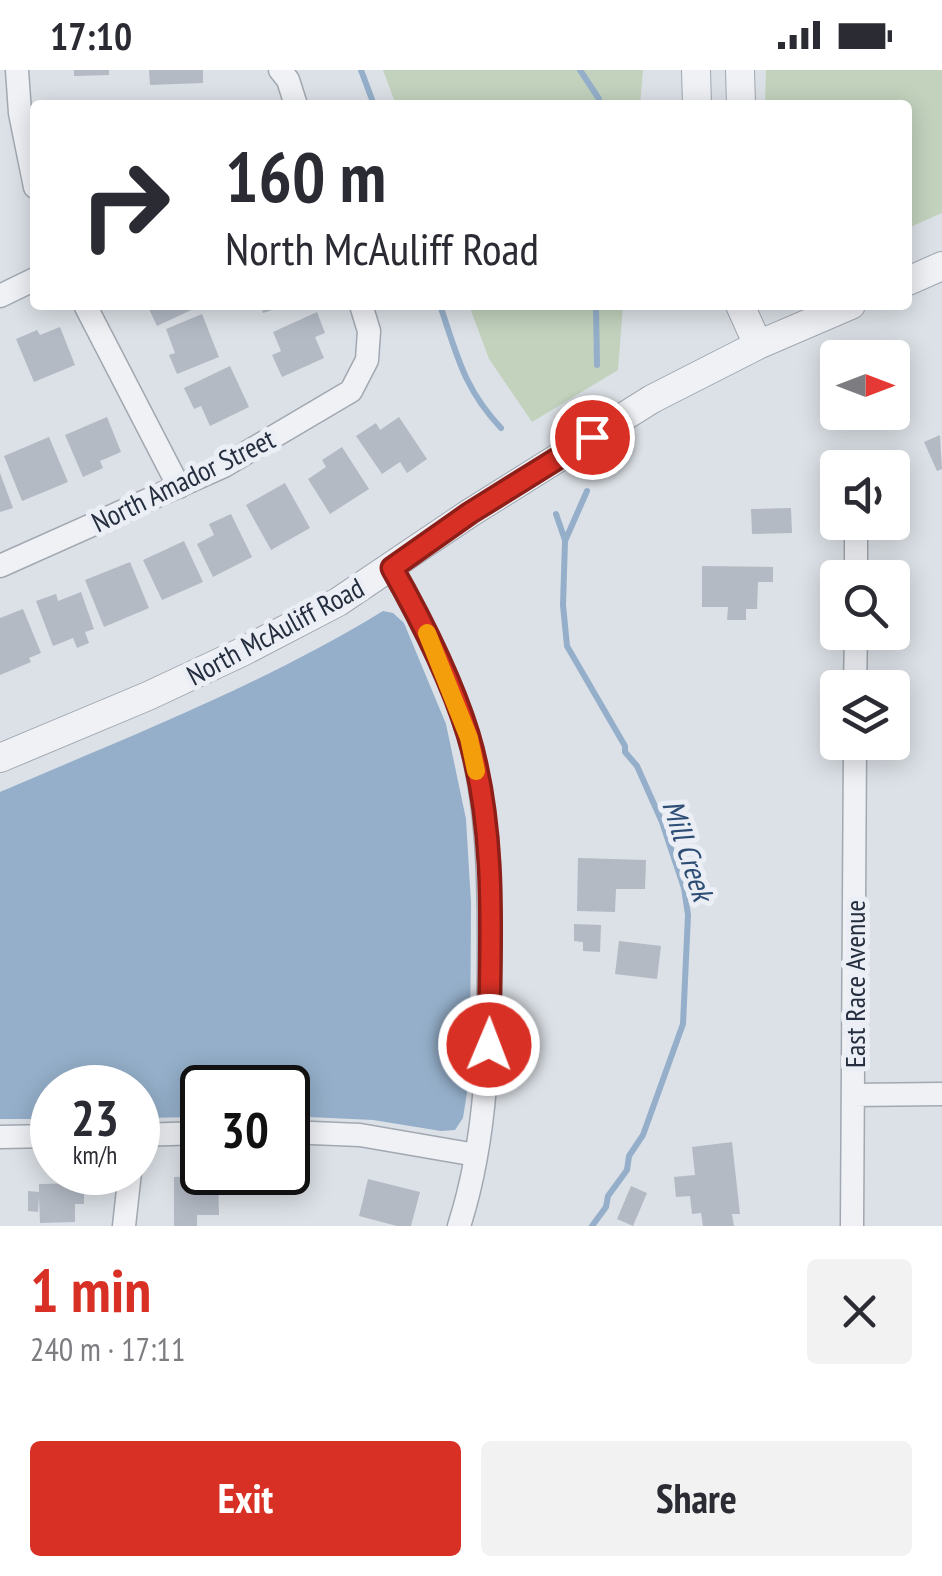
<!DOCTYPE html>
<meta charset="utf-8">
<style>
:root{--surface:#fff;--page:#f2f2f3;--text:#2b2b33;--muted:#7c7c81;--accent:#d93025}
body{margin:0;font-family:"PT Sans Narrow",sans-serif;background:var(--page);color:var(--text);height:100vh;display:flex;flex-direction:column;font-size:38px;white-space:nowrap}
*{box-sizing:border-box;margin:0}
p{font-size:32px;color:var(--muted)}
.icon{flex:none;width:55px;height:55px;fill:none;stroke:currentColor;stroke-width:2;stroke-linecap:round;stroke-linejoin:round}
.map{position:relative;height:1156px;overflow:hidden}
.details{display:flex;flex-direction:column;background:var(--surface);flex:1}
.details>*{flex:none}
.guide{position:absolute;left:30px;top:30px;width:882px;height:210px;border-radius:10px;box-shadow:0 5px 25px #0003;background:#fff;color:var(--text);overflow:hidden}
.needle{width:65px;rotate:90deg}
.tools{position:absolute;left:820px;top:270px;display:grid;gap:20px}
.tools a{display:grid;place-items:center;width:90px;height:90px;border-radius:10px;background:var(--surface);box-shadow:0 5px 25px #0003;font-size:50px}
.speed{position:absolute;left:30px;top:995px;display:flex;gap:20px;font-size:50px;font-weight:700;text-align:center}
.speed>*{display:grid;place-content:center;width:130px;height:130px;border-radius:50%;background:var(--surface);box-shadow:0 5px 25px #0003;line-height:1}
.speed small{font-size:25px;font-weight:400}
.speed .limit{border:5px solid #111;border-radius:15px;background:#fff;color:#111}
.pin{position:absolute;display:grid;place-items:center;width:85px;height:85px;color:#fff;margin:-42px;border:5px solid #fff;border-radius:50%;box-shadow:0 2px 10px #0007}
.me{position:absolute;width:110px;margin:-55px;rotate:1deg;stroke-linejoin:round;filter:drop-shadow(0 0 8px #0008)}
.turn{display:flex;align-items:center;gap:35px;height:210px;padding:0 30px;font-size:45px}
.turn .icon{width:130px;height:130px;stroke-width:2.5}
.turn b{display:block;font-size:70px;line-height:85px}
.round{display:grid;place-items:center;flex:none;width:105px;height:105px;border-radius:10px;background:var(--page)}
.headline{display:flex;align-items:center;justify-content:space-between;height:170px;padding:0 30px}
h1{font-size:60px;font-weight:700;line-height:75px;color:var(--accent)}
.cta{display:flex;gap:20px;margin-top:auto;padding:20px 30px}
.cta a{flex:1;height:115px;border-radius:10px;background:var(--accent);color:#fff;font-size:40px;font-weight:700;line-height:115px;text-align:center}
.cta a+a{background:var(--page);color:var(--text)}
.status{display:flex;justify-content:space-between;align-items:center;height:70px;padding:0 50px;background:var(--surface);direction:ltr}
.status svg{height:28px;fill:currentColor}
.map>svg:first-child{display:block}
.green{fill:#c2d2bd}
.water{fill:#95afca}
.lines{fill:none;stroke-linecap:round;stroke-linejoin:round}
.stream{stroke:#95afca;stroke-width:6}
.building{fill:#b3bac4}
.minor-casing{stroke:#a1a8b1;stroke-width:25}
.tertiary-casing{stroke:#a1a8b1;stroke-width:30}
.minor{stroke:#eff1f5;stroke-width:22}
.tertiary{stroke:#eff1f5;stroke-width:28}
.route-casing{stroke:#8d1f18;stroke-width:25}
.route{stroke:#d93025;stroke-width:18}
.slow{stroke:#f59e0b;stroke-width:18}
.labels{text-anchor:middle;dominant-baseline:central;stroke-width:10;stroke-linejoin:round;paint-order:stroke}
.street-label{font-size:28px;fill:#252e3e;stroke:#ebeff5}
.water-label{font-size:30px;font-style:italic;fill:#2d4d74;stroke:#ebeff5}
</style>
<div class="status"><b>17:10</b><svg viewBox="0 0 49 12"><path d="M0 12V9h3v3zM5 12V6h3v6zM10 12V3h3v9zM15 12V0h3v12zM26 1h20v11H26zM47 4h2v5h-2z"/></svg></div>
<div class="map">
<svg width="942" height="1156" viewBox="0 0 942 1156">
<rect width="100%" height="100%" fill="#dce1e7"/>
<path class="green" d="M383,0H643L640,35H396Z
M766,0H942V143L908,158V35H765Z
M469,235H623L618,300L532,352L489,289Z"/>
<path class="water" d="M383,541L393,543L404,553L446,654L466,749L471,833L470,1003L463,1048L455,1060L441,1061L373,1050L288,1046V1018H202V1047L138,1048V1018H52V1049H0V722C130,666 262,615 383,541Z"/>
<g class="lines">
<path class="stream" d="M361,0L374,35
M580,0L599,29L598,35
M440,235C457,285 464,319 501,358
M596,235L597,295
M587,421L565,471L563,535L567,576L625,676V682L637,696L662,752L684,818L688,845L683,954L643,1065L629,1086L627,1100L608,1126L606,1137L592,1156
M556,444L565,470"/>
</g>
<path class="building" d="M74,0H109V5L74,6Z
M149,0H203V13L150,15Z
M147,235H202L157,256Z
M261,235H285V236L263,243Z
M317,242L325,263L315,267L324,288L282,307L272,285L281,281L273,262Z
M202,244L219,287L177,304L169,285L175,283L166,259Z
M60,257L75,295L34,312L16,269L37,260L40,265Z
M230,296L249,337L210,356L201,336L194,339L184,318Z
M107,347L121,382L100,391L103,398L83,407L65,365Z
M399,347L427,389L407,403L400,392L382,404L356,366L376,353L380,360Z
M940,365L942,399L937,401L924,372Z
M49,367L68,412L22,431L4,386Z
M342,377L369,419L330,444L308,409L326,397L322,390Z
M0,403L13,438L0,442Z
M285,413L310,458L271,480L246,435Z
M791,438L792,463L752,464L751,439Z
M231,444L252,487L213,507L197,474L214,465L209,454Z
M184,471L203,512L162,530L143,490Z
M130,492L149,538L104,557L85,510Z
M702,496L773,497V512H758L757,539H746V550H727L728,537H702Z
M81,522L94,559L85,562L89,573L77,578L73,568L53,576L36,531L56,524L58,531Z
M23,539L41,583L29,588L31,592L0,605V548Z
M578,788L646,790L645,819H616L615,842L577,841Z
M574,854L601,855L600,882L583,881V872L574,871Z
M619,871L661,876L657,909L615,904Z
M732,1072L740,1144H732L734,1156H703L701,1143L692,1144L690,1126L676,1127L674,1107L695,1105L692,1077Z
M218,1106L219,1145H197V1156H174V1107Z
M368,1109L420,1122L411,1156H397L359,1146Z
M84,1113V1134H75V1152L40,1153L39,1127L38,1142L28,1141V1121L39,1122V1114Z
M631,1116L647,1123L633,1156L617,1149Z"/>
<g class="lines">
<g class="minor-casing">
<path id="minor" d="M17,0L20,43L35,117
M280,0L288,10L296,35
M0,226L35,209
M85,235L179,417
M0,496L224,396L351,321L367,290L369,261L361,235
M392,498C422,551 450,606 468,664C488,732 489,807 489,876C489,970 488,1066 459,1156
M856,508V452
M855,618L856,562
M853,1025L942,1024
M288,1062L360,1065L476,1085
M138,1065L202,1063
M0,1067L52,1066
M124,1156L130,1102
M852,1156L855,672"/>
</g>
<g class="tertiary-casing">
<path id="tertiary" d="M696,0L697,35
M740,0L741,35
M908,211L942,196
M740,235L758,275
M0,688L148,626L242,582L338,532L470,443L652,329L758,275L851,235"/>
</g>
<use href="#minor" class="minor"/>
<use href="#tertiary" class="tertiary"/>
</g>
<g class="lines">
<g class="route-casing">
<path id="route" d="M489,975C490,874 498,763 468,664C450,606 422,551 392,498L470,443L592,367"/>
</g>
<use href="#route" class="route"/>
<path class="slow" d="M427,563L469,668L476,701"/>
</g>
<g class="labels">
<g class="street-label">
<text transform="translate(183 410) rotate(-26)">North Amador Street</text>
<text transform="translate(275 561) rotate(-28)">North McAuliff Road</text>
<text transform="translate(854 914) rotate(-90)">East Race Avenue</text>
</g>
<g class="water-label">
<text transform="translate(689 780) rotate(72)">Mill Creek</text>
</g>
</g>
</svg>
<div class="tools">
<a><svg class="needle" viewBox="-14 -14 28 28"><path d="M0-13l5 13h-10z" fill="#e53935"/><path d="M0 13l5-13h-10z" fill="#7c7c81"/></svg></a>
<a><svg class="icon" aria-label="sound" viewBox="0 0 24 24"><path d="M4 9h4l5-4v14l-5-4H4zM17 9q2 3 0 6"/></svg></a>
<a><svg class="icon" aria-label="search" viewBox="0 0 24 24"><circle cx="10" cy="10" r="6"/><path d="M15 15l6 6"/></svg></a>
<a><svg class="icon" aria-label="layers" viewBox="0 0 24 24"><path d="M12 4l9 5-9 5-9-5zM3 14l9 5 9-5"/></svg></a>
</div>
<div class="speed"><div>23<small>km/h</small></div><div class="limit">30</div></div>
<div class="pin" style="left:592px;top:367px;background:#d93025"><svg class="icon" aria-label="arrive" viewBox="0 0 24 24"><path d="M6 21V4h12l-3 4 3 4H6"/></svg></div>
<svg class="me" style="left:489px;top:975px" viewBox="-20 -20 40 40"><circle r="17" fill="#d93025" stroke="#fff" stroke-width="3"/><path d="M0-11L8 9 0 5-8 9z" fill="#fff"/></svg>
<div class="guide">
<div class="turn"><svg class="icon" aria-label="right" viewBox="0 0 24 24"><path d="M7 20v-9h11M14 6l5 5-5 5"/></svg><div><b>160 m</b>North McAuliff Road</div></div>
</div>
</div>
<section class="details">
<div class="headline"><div><h1>1 min</h1><p>240 m · 17:11</p></div><a class="round"><svg class="icon" aria-label="close" viewBox="0 0 24 24"><path d="M6 6l12 12M18 6L6 18"/></svg></a></div>
<div class="cta"><a>Exit</a><a>Share</a></div>
</section>
